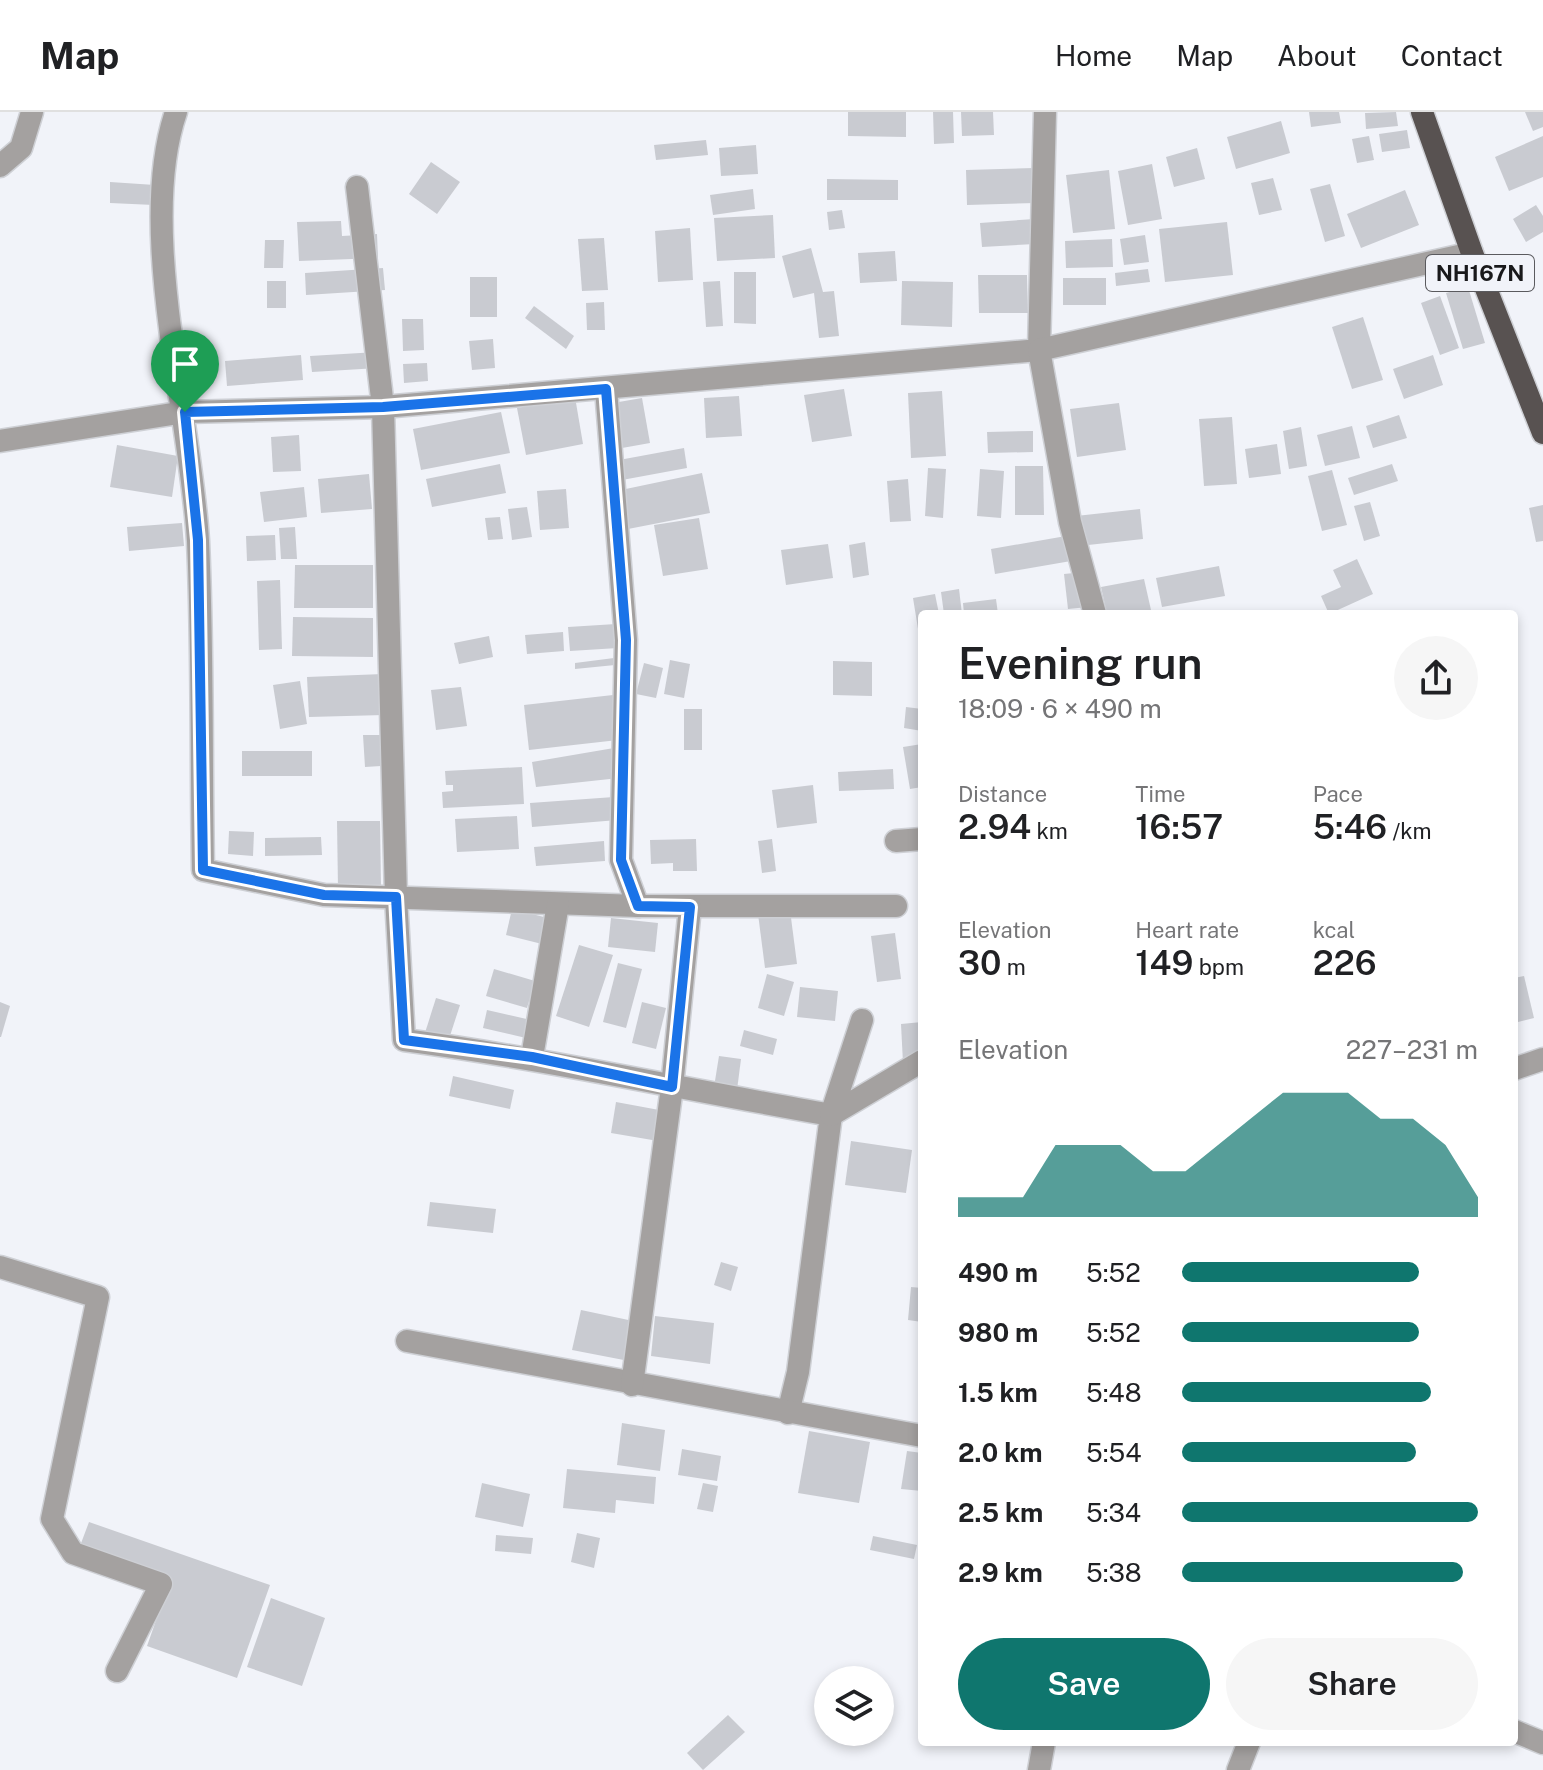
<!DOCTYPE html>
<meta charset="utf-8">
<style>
:root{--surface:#fff;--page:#f6f6f6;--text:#202124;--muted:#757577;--line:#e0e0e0;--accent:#0f766e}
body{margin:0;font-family:"Public Sans",sans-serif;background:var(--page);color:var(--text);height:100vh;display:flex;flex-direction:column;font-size:30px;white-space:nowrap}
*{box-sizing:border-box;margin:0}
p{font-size:26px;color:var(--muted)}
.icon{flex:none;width:44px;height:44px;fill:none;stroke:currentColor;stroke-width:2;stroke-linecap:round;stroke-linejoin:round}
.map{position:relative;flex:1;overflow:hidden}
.side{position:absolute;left:918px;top:498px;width:600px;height:1136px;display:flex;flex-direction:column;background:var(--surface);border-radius:8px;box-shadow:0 4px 12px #0003}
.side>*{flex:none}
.fabs{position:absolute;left:814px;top:1554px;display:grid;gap:16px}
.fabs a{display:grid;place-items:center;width:80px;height:80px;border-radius:50%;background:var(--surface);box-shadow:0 4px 12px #0003;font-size:40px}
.pin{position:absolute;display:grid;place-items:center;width:68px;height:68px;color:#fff;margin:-82px -34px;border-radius:50% 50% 50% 0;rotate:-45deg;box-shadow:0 0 8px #0007}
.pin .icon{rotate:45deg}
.round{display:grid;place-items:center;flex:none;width:84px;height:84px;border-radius:42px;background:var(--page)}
.summary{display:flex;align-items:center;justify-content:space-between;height:136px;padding:0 40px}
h1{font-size:44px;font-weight:600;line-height:60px}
.metrics{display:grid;grid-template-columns:repeat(3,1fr);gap:12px;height:136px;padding:8px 40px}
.metrics div{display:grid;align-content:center}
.metrics b{font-size:34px;font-weight:600}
.metrics small{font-size:22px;font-weight:400}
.metrics p{font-size:22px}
.chart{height:224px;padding:16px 40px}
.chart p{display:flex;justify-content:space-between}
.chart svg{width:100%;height:144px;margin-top:8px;fill:var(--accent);opacity:.7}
.button{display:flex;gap:16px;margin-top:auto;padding:16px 40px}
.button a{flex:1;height:92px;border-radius:48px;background:var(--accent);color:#fff;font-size:32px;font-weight:600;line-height:92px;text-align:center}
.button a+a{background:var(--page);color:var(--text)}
ul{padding:0 40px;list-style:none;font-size:26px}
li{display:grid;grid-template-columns:128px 96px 1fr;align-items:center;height:60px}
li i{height:20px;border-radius:10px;background:var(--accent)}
header{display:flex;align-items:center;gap:48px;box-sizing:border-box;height:112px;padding:0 40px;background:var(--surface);border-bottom:2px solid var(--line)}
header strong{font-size:38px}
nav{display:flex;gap:44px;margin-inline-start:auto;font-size:28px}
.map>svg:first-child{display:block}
.building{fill:#c9cbd1}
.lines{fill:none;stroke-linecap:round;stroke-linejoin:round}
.minor-casing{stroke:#ced0d5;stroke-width:25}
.trunk-casing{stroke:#ced0d5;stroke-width:25}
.minor{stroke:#a4a1a0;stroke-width:22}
.trunk{stroke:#585251;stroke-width:22}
.route-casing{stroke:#fff;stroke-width:16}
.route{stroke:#1a73e8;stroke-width:10}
.labels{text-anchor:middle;stroke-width:6;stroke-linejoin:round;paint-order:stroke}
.shield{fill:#f1f3f9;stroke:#5a5a5e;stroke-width:2}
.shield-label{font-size:22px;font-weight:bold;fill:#19191b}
</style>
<header>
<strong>Map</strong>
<nav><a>Home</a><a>Map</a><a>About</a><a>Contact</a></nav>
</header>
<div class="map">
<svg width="1543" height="1658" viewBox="0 0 1543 1658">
<rect width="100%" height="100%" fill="#f1f3f9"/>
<!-- building -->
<g class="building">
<polygon points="848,0 906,0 906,25 848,24"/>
<polygon points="933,0 953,0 954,31 934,32"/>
<polygon points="961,0 993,0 994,23 962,24"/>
<polygon points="1309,0 1339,0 1341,11 1311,15"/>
<polygon points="1396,0 1398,14 1366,17 1365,1"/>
<polygon points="1525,0 1543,0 1543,15 1533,19"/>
<polygon points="1281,9 1290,41 1236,57 1227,25"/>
<polygon points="1407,18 1410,36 1382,40 1379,22"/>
<polygon points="1369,24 1374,48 1357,51 1352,27"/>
<polygon points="1543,24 1543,65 1509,79 1495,45"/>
<polygon points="706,28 708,43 656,48 654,33"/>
<polygon points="756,33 758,62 721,64 719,36"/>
<polygon points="1197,36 1205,67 1174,75 1166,45"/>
<polygon points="431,50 460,70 437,102 409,82"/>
<polygon points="1152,52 1162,107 1128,113 1118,59"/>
<polygon points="1034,56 1035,91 967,93 966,58"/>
<polygon points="1109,58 1115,117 1073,121 1066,63"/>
<polygon points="1273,66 1282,98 1259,103 1251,71"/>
<polygon points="827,67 898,68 898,88 827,88"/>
<polygon points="110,70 155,73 154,93 110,91"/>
<polygon points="1330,72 1345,124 1325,130 1310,77"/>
<polygon points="753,77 755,97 713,103 710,83"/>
<polygon points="1405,78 1419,113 1361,136 1347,102"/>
<polygon points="1536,93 1543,104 1543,120 1526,130 1513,107"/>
<polygon points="842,98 845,116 829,118 827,100"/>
<polygon points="773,103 775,146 717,149 714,106"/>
<polygon points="1034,107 1035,132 982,135 980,111"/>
<polygon points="341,109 342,124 377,122 378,146 299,149 297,110"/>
<polygon points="1227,110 1233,163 1165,170 1159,117"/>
<polygon points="690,116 693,168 658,170 655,119"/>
<polygon points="1145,123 1149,150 1124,153 1120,127"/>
<polygon points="604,126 608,178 582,179 578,127"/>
<polygon points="1112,127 1113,155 1066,156 1065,129"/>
<polygon points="265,128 284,128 283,156 264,156"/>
<polygon points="811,136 823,180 834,179 839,224 819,226 814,181 793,186 782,144"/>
<polygon points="895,139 897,169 860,171 858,141"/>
<polygon points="383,156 385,178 306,183 305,161"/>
<polygon points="1148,157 1150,170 1116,174 1115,161"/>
<polygon points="734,160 756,160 756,212 734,211"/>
<polygon points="978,163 1027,163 1028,201 979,201"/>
<rect x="470" y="165" width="27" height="40"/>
<rect x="1063" y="166" width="43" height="27"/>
<rect x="267" y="169" width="19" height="27"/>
<polygon points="720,169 723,214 706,215 703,170"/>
<polygon points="902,169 953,170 952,215 901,213"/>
<polygon points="1468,175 1485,231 1463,237 1446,181"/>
<polygon points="1440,184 1459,236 1440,243 1421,191"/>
<polygon points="604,190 605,218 587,218 586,191"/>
<polygon points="534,194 574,224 566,237 525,206"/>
<polygon points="1363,205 1383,268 1352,277 1332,215"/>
<polygon points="402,207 423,207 424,238 403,239"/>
<polygon points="493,227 495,256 472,258 469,229"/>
<polygon points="377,240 378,256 312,260 310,244"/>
<polygon points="301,243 303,268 227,274 225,249"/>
<polygon points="1433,243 1443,273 1404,287 1393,257"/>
<polygon points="427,251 428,269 404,271 403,252"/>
<polygon points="844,277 852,324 812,330 804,283"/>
<polygon points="942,279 946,344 911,346 908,281"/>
<polygon points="739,284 742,324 706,326 704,286"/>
<polygon points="575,285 583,332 526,343 517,296"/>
<polygon points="642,286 650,331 622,336 613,291"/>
<polygon points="1119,291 1126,338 1077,345 1070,297"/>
<polygon points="501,300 510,341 421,358 413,317"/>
<polygon points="1399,303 1407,326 1373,336 1366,314"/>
<polygon points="1232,305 1237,372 1204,374 1199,307"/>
<polygon points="1352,314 1360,346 1325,354 1317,323"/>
<polygon points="1301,315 1307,354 1289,357 1283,319"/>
<polygon points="1033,319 1033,340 988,341 987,320"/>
<polygon points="299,323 301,359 273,360 271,325"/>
<polygon points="1277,332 1281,362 1249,366 1245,337"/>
<polygon points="117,333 178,344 172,385 110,375"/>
<polygon points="684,336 687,356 622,368 619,348"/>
<polygon points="500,352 506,381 432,395 426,367"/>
<polygon points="1392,352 1398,369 1354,383 1348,366"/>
<polygon points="1015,354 1043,354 1044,403 1015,403"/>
<polygon points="928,356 946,357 943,406 925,404"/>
<polygon points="980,357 1004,359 1001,406 977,404"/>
<polygon points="1332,358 1347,413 1322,419 1308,364"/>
<polygon points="702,361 710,401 628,417 621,378"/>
<polygon points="369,362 372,397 321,401 318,367"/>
<polygon points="908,367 911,409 890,410 887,369"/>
<polygon points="304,375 307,405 264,410 260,380"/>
<polygon points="566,377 569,416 540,418 537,379"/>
<polygon points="1370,390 1380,424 1364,429 1354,394"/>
<polygon points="1543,393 1543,429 1536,430 1529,396"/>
<polygon points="527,395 532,425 512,428 508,397"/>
<polygon points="1140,397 1143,427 1079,434 1076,404"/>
<polygon points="500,405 503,427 488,428 485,406"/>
<polygon points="699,406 708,457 663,464 654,413"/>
<polygon points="182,411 184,434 129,439 127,415"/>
<polygon points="295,415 297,447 281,447 279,416"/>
<polygon points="275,423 276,448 247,449 246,424"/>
<polygon points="1066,424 1071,449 995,462 991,437"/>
<polygon points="865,430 869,463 853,466 849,433"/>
<polygon points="828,432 833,466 786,473 781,438"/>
<polygon points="1357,447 1373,482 1329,502 1321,484 1341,475 1333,458"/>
<polygon points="295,453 373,453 373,496 294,496"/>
<polygon points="1219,454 1225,484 1162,495 1156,466"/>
<polygon points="1084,460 1088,495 1068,497 1064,462"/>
<polygon points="1144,467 1151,498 1107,502 1101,475"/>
<polygon points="280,468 282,537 259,538 257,469"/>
<polygon points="959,477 962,502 944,502 941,480"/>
<polygon points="935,482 939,502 922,502 919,523 913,486"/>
<polygon points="996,487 998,502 964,502 963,491"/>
<polygon points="293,505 373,506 373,545 292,544"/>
<polygon points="616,512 618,536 570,539 568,515"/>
<polygon points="563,520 564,539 527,542 525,523"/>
<polygon points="489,524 493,545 459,552 454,531"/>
<polygon points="614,546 615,553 575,557 575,551"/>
<polygon points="670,548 690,552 684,586 664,582"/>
<polygon points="833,549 872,550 872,584 833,583"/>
<polygon points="644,551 663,556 656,586 636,582"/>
<polygon points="383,562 384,603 309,605 307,565"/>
<polygon points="300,569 307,612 280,617 273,573"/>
<polygon points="461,575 467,614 436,618 431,578"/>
<polygon points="613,583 618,628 529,638 524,593"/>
<polygon points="906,595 922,597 922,619 904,616"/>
<rect x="684" y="597" width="18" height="41"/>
<polygon points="363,623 380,623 381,654 365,655"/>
<polygon points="922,632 922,675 910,677 903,635"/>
<polygon points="614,636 619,666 536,675 532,650"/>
<rect x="242" y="639" width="70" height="25"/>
<polygon points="522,655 524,692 443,696 442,680 453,679 453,673 446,673 445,659"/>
<polygon points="893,657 894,677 839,679 838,660"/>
<polygon points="813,673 817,711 777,716 772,678"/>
<polygon points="628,684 630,707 532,715 530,691"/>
<polygon points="517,704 519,737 457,740 455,707"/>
<polygon points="337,709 380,709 381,776 338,777"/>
<polygon points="229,719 254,720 253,744 228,742"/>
<polygon points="321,725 322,743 265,744 265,726"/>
<polygon points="696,727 697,759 673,759 673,751 651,752 650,728"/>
<polygon points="772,727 776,759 762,761 758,729"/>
<polygon points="604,729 605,749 536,754 534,735"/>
<polygon points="512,797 548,806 542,832 506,823"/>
<polygon points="790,798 797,852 765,856 758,802"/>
<polygon points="611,806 658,811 655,840 608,835"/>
<polygon points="895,821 901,867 877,870 871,824"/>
<polygon points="579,833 613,843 589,915 556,904"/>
<polygon points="618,851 642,857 626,916 603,910"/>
<polygon points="494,857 535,869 527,896 486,884"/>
<polygon points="767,862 794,870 784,904 758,896"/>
<polygon points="1524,864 1534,906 1514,911 1514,866"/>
<polygon points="800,875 838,879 835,909 797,905"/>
<polygon points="436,886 460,893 447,933 424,924"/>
<polygon points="0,890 10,894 1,925 0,925"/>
<polygon points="642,890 666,896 656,937 632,931"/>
<polygon points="487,898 531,908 526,926 483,916"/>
<polygon points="922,910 922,950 903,951 901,912"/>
<polygon points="744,918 777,927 773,943 740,934"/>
<polygon points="719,944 741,947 737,978 714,975"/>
<polygon points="453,964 514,978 510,997 449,984"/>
<polygon points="616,990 670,1000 664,1030 611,1021"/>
<polygon points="851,1029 912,1038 906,1081 845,1073"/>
<polygon points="430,1090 496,1097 493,1121 427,1114"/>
<polygon points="721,1150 738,1155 731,1179 714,1173"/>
<polygon points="911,1175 922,1176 922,1210 908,1208"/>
<polygon points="581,1198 638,1210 629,1249 572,1238"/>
<polygon points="655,1204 714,1211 710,1252 651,1244"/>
<polygon points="622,1311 665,1318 660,1359 617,1353"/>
<polygon points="809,1319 870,1330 859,1391 798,1381"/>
<polygon points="682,1337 721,1344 717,1369 678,1363"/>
<polygon points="907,1339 922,1341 922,1379 901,1377"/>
<polygon points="567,1357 656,1365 654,1392 616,1388 615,1401 563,1396"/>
<polygon points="482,1371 530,1382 523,1415 475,1405"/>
<polygon points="703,1371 718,1374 713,1400 697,1397"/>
<polygon points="89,1410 270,1473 237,1566 147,1534 171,1466 80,1434"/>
<polygon points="577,1421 600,1426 594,1456 571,1450"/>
<polygon points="496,1423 533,1426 531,1442 495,1439"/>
<polygon points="873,1424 917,1433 914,1447 870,1438"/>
<polygon points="271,1486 325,1506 302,1574 247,1555"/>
<polygon points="728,1603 745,1620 703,1658 687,1641"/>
</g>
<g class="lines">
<defs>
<g id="minor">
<path d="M176,0C136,117 191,303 198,429C203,538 201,648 203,758L324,783L638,794L621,748L626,528L606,277"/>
<polyline points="0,54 21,36 32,0"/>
<path d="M357,75L383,295L396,785L404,928C547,947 688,978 831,1003L798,1260L788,1301"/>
<polyline points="0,329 185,300 383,295 1039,238 1045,0"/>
<polyline points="1095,502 1070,410 1039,238 1472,141"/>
<polyline points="896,729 922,727"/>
<polyline points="638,794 896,794"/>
<polyline points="862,908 831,1003 922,949"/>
<polyline points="532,945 558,792"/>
<polyline points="1514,957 1543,947"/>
<polyline points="0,1155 98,1185 52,1407 73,1441 161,1472 117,1559"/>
<polyline points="407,1229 922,1324"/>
<polyline points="632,1273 672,975 690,795"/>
<polyline points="1514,1619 1543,1631"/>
<polyline points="1039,1658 1044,1630"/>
<polyline points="1238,1658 1249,1630"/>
</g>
<polyline id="trunk" points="1422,0 1472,141 1543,321"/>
</defs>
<!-- minor casing -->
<use href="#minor" class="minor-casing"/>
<!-- trunk casing -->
<use href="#trunk" class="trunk-casing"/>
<!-- minor -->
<use href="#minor" class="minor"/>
<!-- trunk -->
<use href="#trunk" class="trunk"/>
</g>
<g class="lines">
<defs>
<polygon id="route" points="606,277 626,528 621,748 638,794 690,795 672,975 532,945 404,928 396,785 324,783 203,758 198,428 185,300 383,295"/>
</defs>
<!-- route casing -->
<use href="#route" class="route-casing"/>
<!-- route -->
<use href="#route" class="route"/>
</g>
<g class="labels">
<!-- shield labels -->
<rect class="shield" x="1426" y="143" width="108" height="36" rx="6"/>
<g class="shield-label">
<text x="1480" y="169">NH167N</text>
</g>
</g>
</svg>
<div class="fabs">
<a><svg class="icon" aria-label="layers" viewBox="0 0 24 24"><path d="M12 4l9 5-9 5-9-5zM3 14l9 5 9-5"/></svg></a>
</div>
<div class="pin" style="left:185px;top:300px;background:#1e9e55"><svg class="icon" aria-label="arrive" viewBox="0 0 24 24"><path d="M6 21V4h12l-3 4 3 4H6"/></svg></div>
<section class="side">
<div class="summary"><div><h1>Evening run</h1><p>18:09 · 6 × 490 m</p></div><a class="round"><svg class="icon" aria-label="share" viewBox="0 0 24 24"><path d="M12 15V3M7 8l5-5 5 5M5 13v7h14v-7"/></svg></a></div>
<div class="metrics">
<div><p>Distance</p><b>2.94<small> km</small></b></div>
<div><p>Time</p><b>16:57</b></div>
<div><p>Pace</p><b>5:46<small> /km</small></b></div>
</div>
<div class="metrics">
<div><p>Elevation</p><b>30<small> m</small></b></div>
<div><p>Heart rate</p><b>149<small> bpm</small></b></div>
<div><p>kcal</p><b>226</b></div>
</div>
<div class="chart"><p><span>Elevation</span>227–231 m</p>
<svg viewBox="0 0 160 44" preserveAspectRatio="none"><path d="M0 44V38L10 38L20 38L30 22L40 22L50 22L60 30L70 30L80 22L90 14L100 6L110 6L120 6L130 14L140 14L150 22L160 38V44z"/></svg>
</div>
<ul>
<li><b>490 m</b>5:52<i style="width:80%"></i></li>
<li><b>980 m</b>5:52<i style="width:80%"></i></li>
<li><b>1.5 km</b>5:48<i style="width:84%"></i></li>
<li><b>2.0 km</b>5:54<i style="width:79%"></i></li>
<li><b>2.5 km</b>5:34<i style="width:100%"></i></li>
<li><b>2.9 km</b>5:38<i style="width:95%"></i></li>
</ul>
<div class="button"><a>Save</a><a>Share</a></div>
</section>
</div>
